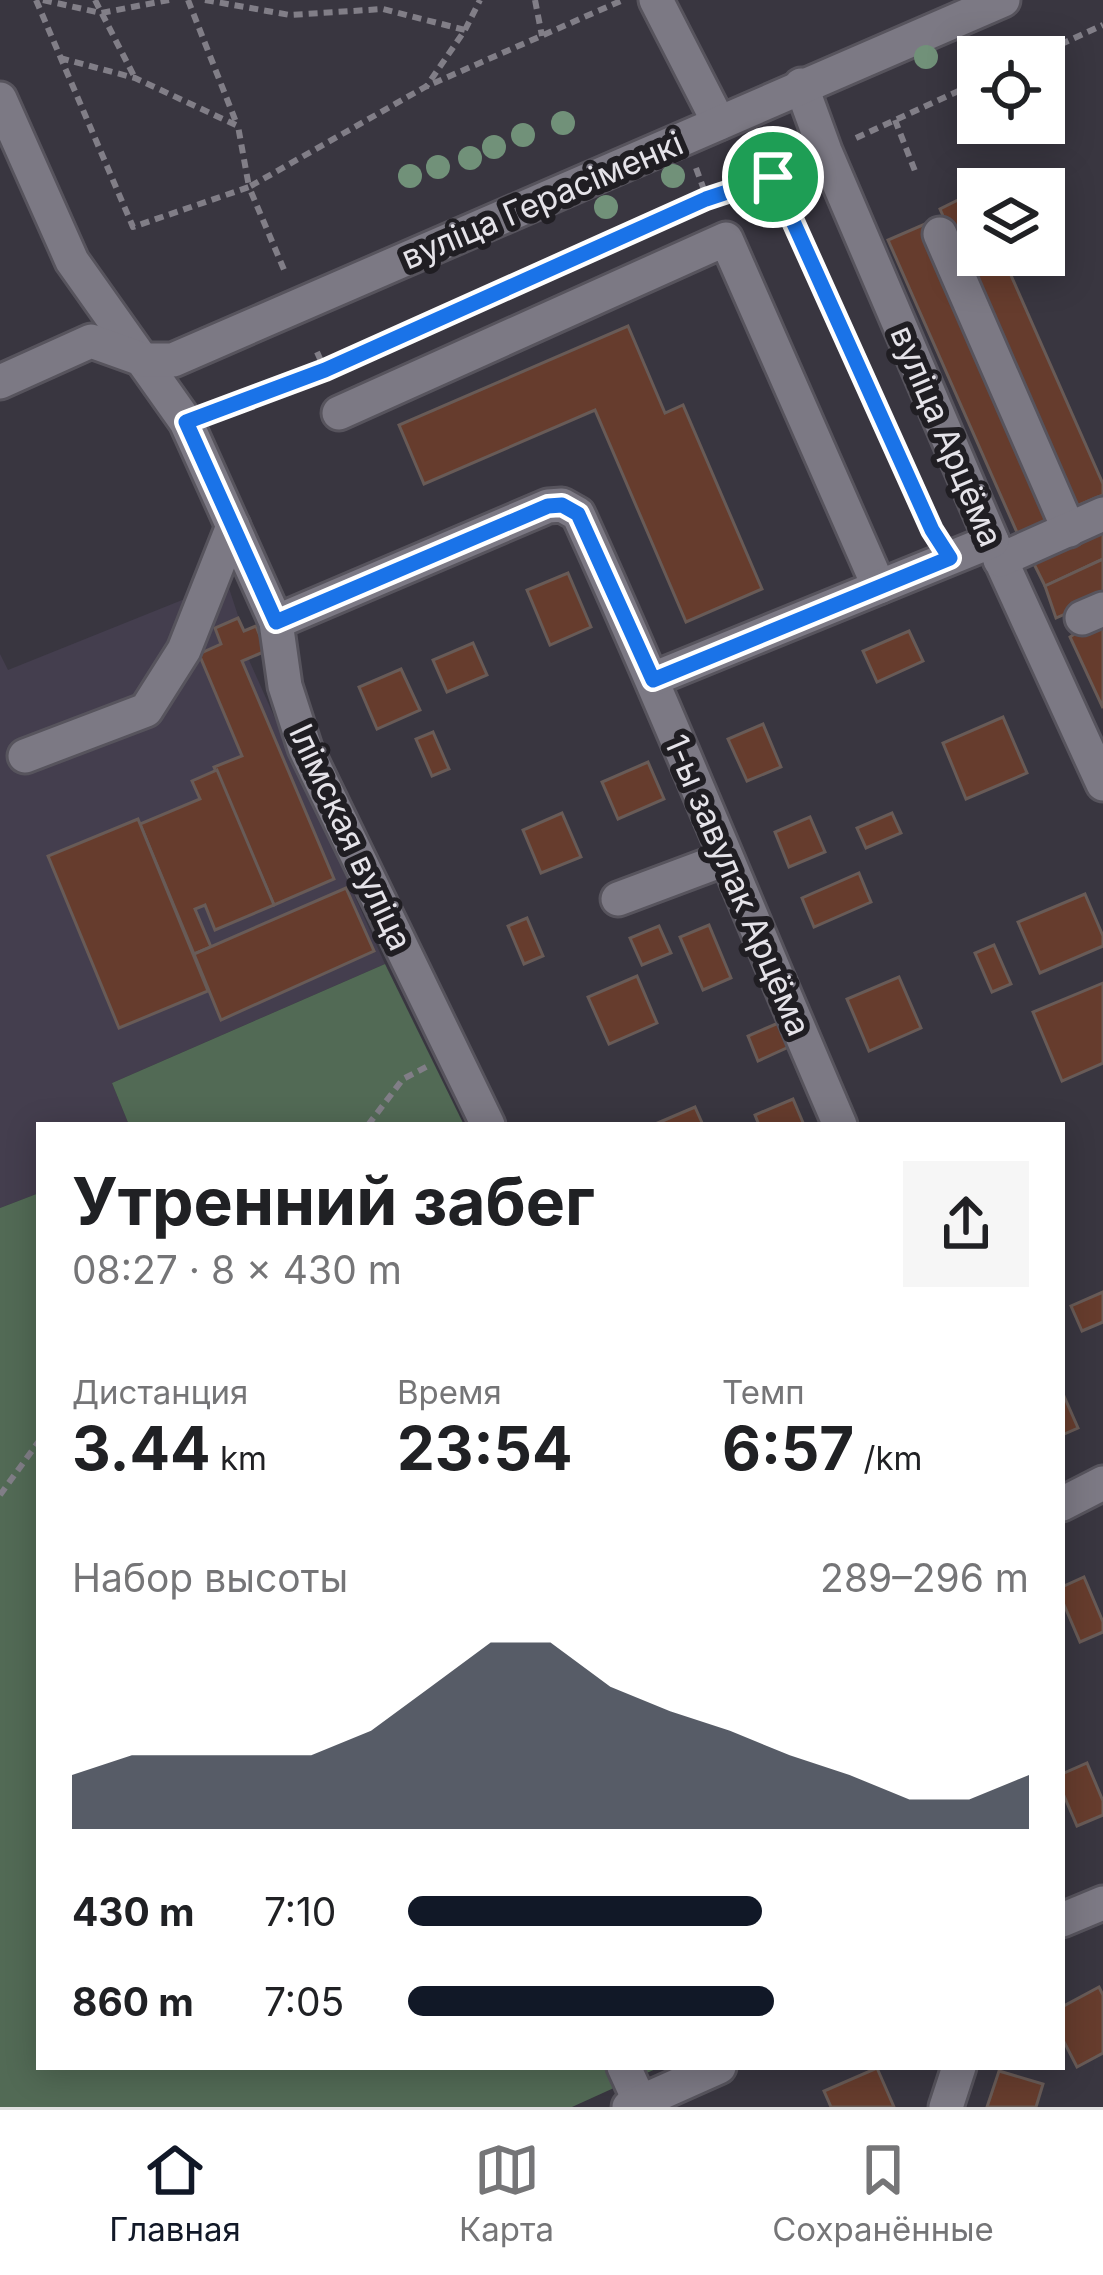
<!DOCTYPE html>
<html lang="ru">
<meta charset="utf-8">
<style>
:root{--surface:#fff;--page:#f6f6f6;--text:#202124;--muted:#757577;--line:#e0e0e0;--accent:#111827}
body{margin:0;font-family:Inter,sans-serif;background:var(--page);color:var(--text);height:100vh;display:flex;flex-direction:column;font-size:45px;white-space:nowrap}
*{box-sizing:border-box;margin:0}
p{font-size:39px;color:var(--muted)}
.icon{flex:none;width:66px;height:66px;fill:none;stroke:currentColor;stroke-width:2;stroke-linecap:round;stroke-linejoin:round}
.map{position:relative;flex:1;overflow:hidden}
.details{position:absolute;left:36px;top:1122px;width:1029px;height:948px;display:flex;flex-direction:column;background:var(--surface);border-radius:0px;box-shadow:0 6px 30px #0003}
.details>*{flex:none}
.fabs{position:absolute;left:957px;top:36px;display:grid;gap:24px}
.fabs a{display:grid;place-items:center;width:108px;height:108px;border-radius:0px;background:var(--surface);box-shadow:0 6px 30px #0003;font-size:60px}
.pin{position:absolute;display:grid;place-items:center;width:102px;height:102px;color:#fff;margin:-51px;border:6px solid #fff;border-radius:50%;box-shadow:0 3px 12px #0007}
.round{display:grid;place-items:center;flex:none;width:126px;height:126px;border-radius:0px;background:var(--page)}
.head{display:flex;align-items:center;justify-content:space-between;height:204px;padding:0 36px}
h1{font-size:66px;font-weight:700;line-height:90px}
.metrics{display:grid;grid-template-columns:repeat(3,1fr);gap:18px;height:204px;padding:12px 36px}
.metrics div{display:grid;align-content:center}
.metrics b{font-size:60px;font-weight:700}
.metrics small{font-size:33px;font-weight:400}
.metrics p{font-size:33px}
.chart{height:336px;padding:24px 36px}
.chart p{display:flex;justify-content:space-between}
.chart svg{width:100%;height:216px;margin-top:12px;fill:var(--accent);opacity:.7}
ul{padding:0 36px;list-style:none;font-size:39px}
li{display:grid;grid-template-columns:192px 144px 1fr;align-items:center;height:90px}
li i{height:30px;border-radius:15px;background:var(--accent)}
.tabs{display:flex;justify-content:space-around;align-items:center;height:168px;border-top:3px solid var(--line);background:var(--surface);font-size:33px;color:var(--muted)}
.tabs a{display:grid;justify-items:center;gap:6px}
.tabs .active{color:var(--accent)}
.map>svg:first-child{display:block}
.built{fill:#443e4e}
.green{fill:#526a55}
.building{fill:#663c2d;stroke:#685b57;stroke-width:3}
.lines{fill:none;stroke-linecap:round;stroke-linejoin:round}
.minor-casing{stroke:#57545d;stroke-width:39}
.path{stroke:#817e87;stroke-width:6;stroke-dasharray:9 6;stroke-linecap:butt}
.minor{stroke:#7c7984;stroke-width:33}
.tree{fill:#719179}
.route-casing{stroke:#fff;stroke-width:24}
.route{stroke:#1a73e8;stroke-width:15}
.labels{text-anchor:middle;stroke-width:12;stroke-linejoin:round;paint-order:stroke}
.street-label{font-size:33px;fill:#e5e3e9;stroke:#201e23}
</style>
<div class="map">
<svg width="1103" height="2107" viewBox="0 0 1103 2107">
<rect width="100%" height="100%" fill="#393640"/>
<!-- built -->
<polygon class="built" points="227,582 243,631 256,626 266,651 249,660 385,964 112,1083 129,1125 39,1125 39,1193 0,1208 0,654 8,670"/>
<!-- green -->
<g class="green">
<polygon points="385,964 464,1125 129,1125 112,1083"/>
<polygon points="39,1193 39,2067 660,2067 572,2107 0,2107 0,1208"/>
</g>
<!-- building -->
<g class="building">
<polygon points="974,192 978,202 978,255 1002,255 1103,484 1103,495 1072,508 940,209"/>
<polygon points="925,224 1055,521 1019,537 888,240"/>
<polygon points="628,326 665,413 683,405 762,589 686,622 595,410 424,484 399,425"/>
<polygon points="1103,525 1103,559 1045,586 1031,558"/>
<polygon points="1103,559 1103,597 1056,618 1045,586"/>
<polygon points="568,573 591,627 550,645 527,590"/>
<polygon points="1103,614 1103,708 1070,637"/>
<polygon points="238,618 244,631 256,626 266,651 242,661 334,879 274,905 214,767 242,756 199,654 221,644 215,628"/>
<polygon points="909,631 923,661 877,682 863,651"/>
<polygon points="473,643 487,675 447,692 433,660"/>
<polygon points="401,669 420,710 377,729 359,687"/>
<polygon points="1003,717 1027,773 966,799 943,743"/>
<polygon points="763,724 781,767 747,781 728,739"/>
<polygon points="433,732 449,769 432,776 416,739"/>
<polygon points="648,762 664,799 618,819 602,782"/>
<polygon points="217,770 274,905 215,930 205,905 195,909 211,947 194,954 140,824 200,799 192,781"/>
<polygon points="562,813 581,857 541,873 523,830"/>
<polygon points="892,813 901,833 866,848 857,828"/>
<polygon points="810,817 825,852 789,867 775,832"/>
<polygon points="138,819 208,991 119,1028 48,856"/>
<polygon points="859,873 871,902 814,927 802,898"/>
<polygon points="346,888 374,951 221,1020 194,954"/>
<polygon points="1085,894 1103,936 1103,946 1040,973 1018,922"/>
<polygon points="527,918 543,956 524,964 508,926"/>
<polygon points="709,925 731,978 703,990 680,937"/>
<polygon points="659,926 671,953 642,965 630,938"/>
<polygon points="994,945 1011,984 992,992 975,953"/>
<polygon points="637,976 657,1023 609,1044 588,997"/>
<polygon points="899,977 921,1028 869,1051 847,999"/>
<polygon points="1103,983 1103,1063 1062,1081 1033,1012"/>
<polygon points="783,1021 793,1045 758,1061 748,1036"/>
<polygon points="793,1099 804,1125 759,1125 755,1115"/>
<polygon points="695,1107 703,1125 653,1125"/>
<polygon points="1103,1292 1103,1322 1082,1331 1071,1306"/>
<polygon points="1064,1396 1078,1428 1062,1435 1062,1397"/>
<polygon points="1084,1577 1103,1622 1103,1632 1080,1642 1062,1600 1062,1587"/>
<polygon points="1087,1763 1103,1801 1103,1815 1077,1826 1062,1791 1062,1774"/>
<polygon points="1099,1987 1103,1995 1103,2053 1077,2067 1062,2038 1062,2007"/>
<polygon points="877,2068 894,2107 831,2107 824,2091"/>
<polygon points="999,2071 1043,2084 1036,2107 987,2107"/>
</g>
<g class="lines">
<defs>
<g id="minor">
<polyline points="656,0 719,123"/>
<polyline points="801,85 825,151 992,541 1103,784"/>
<polyline points="0,99 72,261 186,422 276,622 285,686 305,748 488,1125"/>
<polyline points="940,234 1069,530"/>
<polyline points="0,382 91,341 144,360 173,360 1003,0"/>
<polyline points="339,413 726,239 879,587"/>
<polyline points="1000,560 1103,514"/>
<polyline points="1082,618 1103,609"/>
<path d="M276,622L548,506L562,505L578,514C670,716 752,921 840,1125"/>
<polyline points="653,679 992,541"/>
<polyline points="25,756 146,710 184,650 233,526"/>
<polyline points="618,899 725,859"/>
<polyline points="1062,1504 1103,1483"/>
<polyline points="1062,1920 1103,1903"/>
<polyline points="624,2067 640,2102"/>
<polyline points="629,2107 719,2067"/>
<polyline points="946,2107 959,2067"/>
</g>
</defs>
<!-- minor casing -->
<use href="#minor" class="minor-casing"/>
<!-- path -->
<g class="path">
<polyline points="36,0 133,227 249,187 285,272"/>
<polyline points="43,0 101,13 169,0"/>
<polyline points="95,0 135,78"/>
<polyline points="188,0 236,122"/>
<polyline points="205,0 290,15 383,9 465,30 426,87"/>
<polyline points="535,0 542,36"/>
<polyline points="465,30 480,0"/>
<polyline points="1033,57 1103,25"/>
<polyline points="60,58 135,78 238,126 249,187 425,87 623,0"/>
<polyline points="895,120 915,171"/>
<polyline points="856,138 978,82"/>
<polyline points="696,168 707,198"/>
<polyline points="773,177 934,534"/>
<polyline points="317,352 325,370"/>
<polyline points="217,411 325,370 707,198 796,165"/>
<polyline points="368,1125 403,1079 428,1066"/>
<polyline points="0,1495 39,1441"/>
</g>
<!-- minor -->
<use href="#minor" class="minor"/>
</g>
<!-- trees -->
<g class="tree">
<circle cx="926" cy="57" r="12"/>
<circle cx="563" cy="123" r="12"/>
<circle cx="523" cy="135" r="12"/>
<circle cx="494" cy="147" r="12"/>
<circle cx="470" cy="158" r="12"/>
<circle cx="438" cy="167" r="12"/>
<circle cx="410" cy="176" r="12"/>
<circle cx="673" cy="176" r="12"/>
<circle cx="606" cy="207" r="12"/>
</g>
<g class="lines">
<defs>
<polygon id="route" points="773,177 932,530 950,558 653,680 578,514 562,505 548,506 276,622 186,422 325,370 706,199"/>
</defs>
<!-- route casing -->
<use href="#route" class="route-casing"/>
<!-- route -->
<use href="#route" class="route"/>
</g>
<g class="labels">
<!-- street labels -->
<g class="street-label">
<text transform="translate(542 200) rotate(-23)" y="12">вуліца Герасіменкі</text>
<text transform="translate(947 436) rotate(67)" y="12">вуліца Арцёма</text>
<text transform="translate(351 837) rotate(65)" y="12">Ілімская вуліца</text>
<text transform="translate(738 885) rotate(67)" y="12">1-ы завулак Арцёма</text>
</g>
</g>
</svg>
<div class="fabs">
<a><svg class="icon" aria-label="locate" viewBox="0 0 24 24"><circle cx="12" cy="12" r="6"/><path d="M12 2v4M12 18v4M2 12h4M18 12h4"/></svg></a>
<a><svg class="icon" aria-label="layers" viewBox="0 0 24 24"><path d="M12 4l9 5-9 5-9-5zM3 14l9 5 9-5"/></svg></a>
</div>
<div class="pin" style="left:773px;top:177px;background:#1e9e55"><svg class="icon" aria-label="arrive" viewBox="0 0 24 24"><path d="M6 21V4h12l-3 4 3 4H6"/></svg></div>
<section class="details">
<div class="head"><div><h1>Утренний забег</h1><p>08:27 · 8 × 430 m</p></div><a class="round"><svg class="icon" aria-label="share" viewBox="0 0 24 24"><path d="M12 15V3M7 8l5-5 5 5M5 13v7h14v-7"/></svg></a></div>
<div class="metrics">
<div><p>Дистанция</p><b>3.44<small> km</small></b></div>
<div><p>Время</p><b>23:54</b></div>
<div><p>Темп</p><b>6:57<small> /km</small></b></div>
</div>
<div class="chart"><p><span>Набор высоты</span>289–296 m</p>
<svg viewBox="0 0 160 44" preserveAspectRatio="none"><path d="M0 44V33L10 29L20 29L30 29L40 29L50 24L60 15L70 6L80 6L90 15L100 20L110 24L120 29L130 33L140 38L150 38L160 33V44z"/></svg>
</div>
<ul>
<li><b>430 m</b>7:10<i style="width:57%"></i></li>
<li><b>860 m</b>7:05<i style="width:59%"></i></li>
</ul>
</section>
</div>
<nav class="tabs">
<a class="active"><svg class="icon" aria-label="home" viewBox="0 0 24 24"><path d="M3 11l9-7 9 7M6 9v11h12V9"/></svg>Главная</a>
<a><svg class="icon" aria-label="map" viewBox="0 0 24 24"><path d="M3 6l6-2 6 2 6-2v14l-6 2-6-2-6 2zM9 4v14M15 6v14"/></svg>Карта</a>
<a><svg class="icon" aria-label="saved" viewBox="0 0 24 24"><path d="M7 4h10v16l-5-4-5 4z"/></svg>Сохранённые</a>
</nav>
